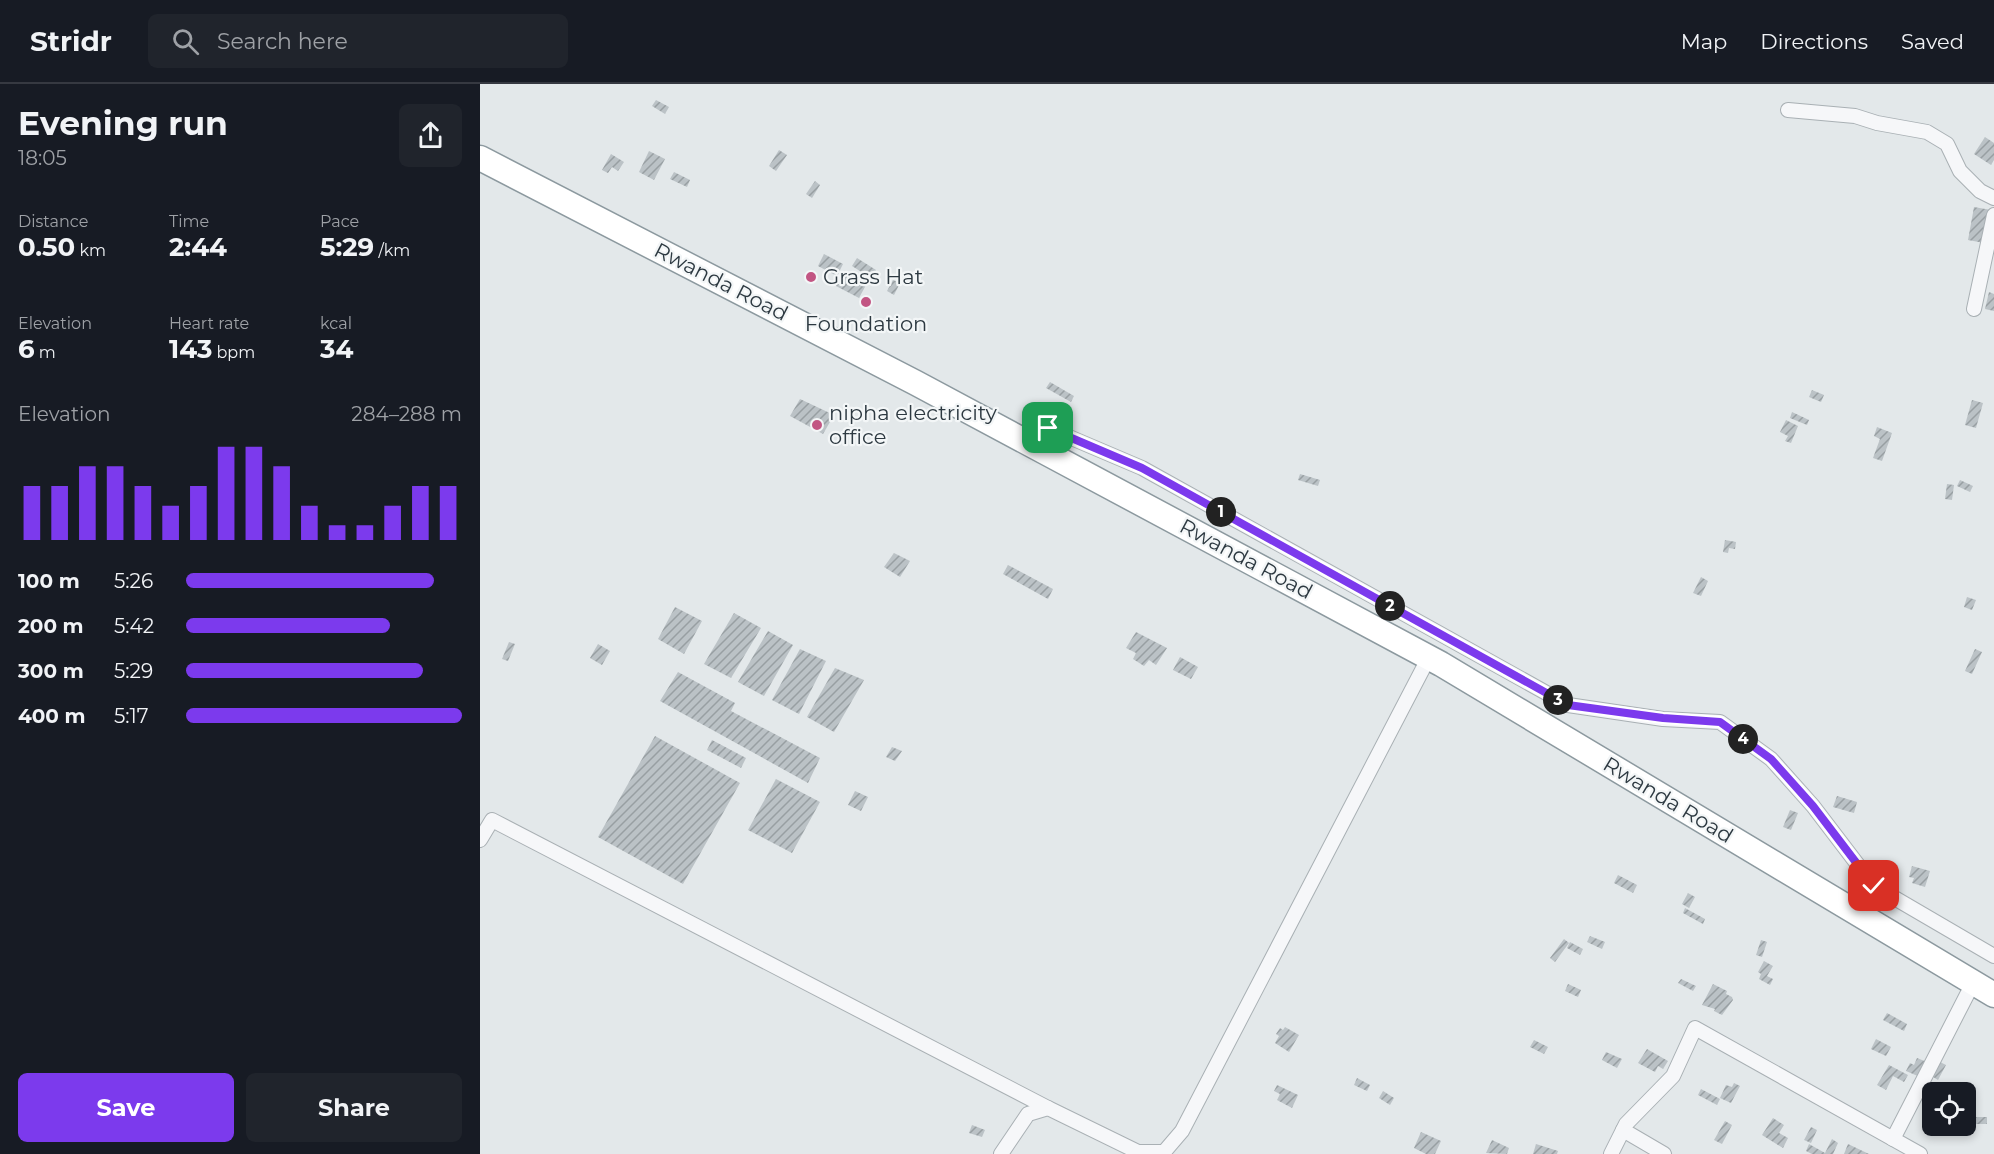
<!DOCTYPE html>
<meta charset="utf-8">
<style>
:root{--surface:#171b24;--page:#20242c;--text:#f1f3f6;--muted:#9ea1a6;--line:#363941;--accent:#7c3aed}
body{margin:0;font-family:Montserrat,sans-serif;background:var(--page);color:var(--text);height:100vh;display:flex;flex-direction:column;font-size:22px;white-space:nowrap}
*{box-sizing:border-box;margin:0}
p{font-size:20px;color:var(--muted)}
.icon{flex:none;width:33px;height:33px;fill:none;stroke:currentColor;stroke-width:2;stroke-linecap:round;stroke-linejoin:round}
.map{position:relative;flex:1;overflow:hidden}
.details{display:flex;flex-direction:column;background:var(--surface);width:480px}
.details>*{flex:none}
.fabs{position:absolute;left:1442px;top:998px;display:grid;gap:12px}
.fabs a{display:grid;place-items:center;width:54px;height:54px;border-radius:9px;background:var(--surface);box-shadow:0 3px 9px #0003;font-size:30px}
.pin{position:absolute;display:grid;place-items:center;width:51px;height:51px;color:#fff;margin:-26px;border-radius:12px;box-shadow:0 3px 9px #0006}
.km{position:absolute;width:30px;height:30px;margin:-15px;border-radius:50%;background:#222;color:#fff;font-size:16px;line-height:30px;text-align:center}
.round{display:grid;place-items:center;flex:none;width:63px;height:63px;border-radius:9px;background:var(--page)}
.head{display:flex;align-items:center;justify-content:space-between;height:102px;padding:0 18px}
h1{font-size:33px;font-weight:700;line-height:45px}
.stats{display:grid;grid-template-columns:repeat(3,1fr);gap:9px;height:102px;padding:6px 18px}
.stats div{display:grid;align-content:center}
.stats b{font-size:26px;font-weight:700}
.stats small{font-size:16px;font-weight:400}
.stats p{font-size:16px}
.chart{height:168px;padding:12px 18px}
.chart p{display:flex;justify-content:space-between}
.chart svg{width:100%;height:108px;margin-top:6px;stroke:var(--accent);stroke-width:6}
.cta{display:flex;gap:12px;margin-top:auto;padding:12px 18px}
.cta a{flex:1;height:69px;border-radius:9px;background:var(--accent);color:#fff;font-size:24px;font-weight:700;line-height:69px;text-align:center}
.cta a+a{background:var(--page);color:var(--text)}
ul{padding:0 18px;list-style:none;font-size:20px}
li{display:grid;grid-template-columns:96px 72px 1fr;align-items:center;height:45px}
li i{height:15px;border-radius:8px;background:var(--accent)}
header{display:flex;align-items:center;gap:36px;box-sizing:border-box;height:84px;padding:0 30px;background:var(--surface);border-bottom:2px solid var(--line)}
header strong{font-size:28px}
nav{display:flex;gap:33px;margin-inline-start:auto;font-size:21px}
.search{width:420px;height:54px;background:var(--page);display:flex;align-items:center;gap:15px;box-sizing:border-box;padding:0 21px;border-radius:9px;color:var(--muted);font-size:22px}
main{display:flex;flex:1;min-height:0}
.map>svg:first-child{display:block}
.building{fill:url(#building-hatch)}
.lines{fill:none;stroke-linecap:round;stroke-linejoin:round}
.street-casing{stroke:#a9b0b4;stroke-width:16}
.highway-casing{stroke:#8c999f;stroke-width:27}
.street{stroke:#f6f7f9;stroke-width:14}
.highway{stroke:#fff;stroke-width:24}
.route-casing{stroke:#fff;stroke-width:12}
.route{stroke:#7c3aed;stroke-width:8}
.poi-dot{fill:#c25583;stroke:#f3f6f7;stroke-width:2}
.labels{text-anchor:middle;stroke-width:4.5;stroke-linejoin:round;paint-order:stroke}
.poi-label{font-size:21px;fill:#2d3941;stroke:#f3f6f7;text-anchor:start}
.street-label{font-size:21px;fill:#2d3941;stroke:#f3f6f7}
</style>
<header>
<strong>Stridr</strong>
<div class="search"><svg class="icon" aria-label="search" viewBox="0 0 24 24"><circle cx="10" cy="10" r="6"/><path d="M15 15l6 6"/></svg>Search here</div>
<nav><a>Map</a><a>Directions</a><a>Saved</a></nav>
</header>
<main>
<section class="details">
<div class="head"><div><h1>Evening run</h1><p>18:05</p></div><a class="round"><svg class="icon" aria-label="share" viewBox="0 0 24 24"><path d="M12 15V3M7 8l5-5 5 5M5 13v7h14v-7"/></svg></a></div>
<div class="stats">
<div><p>Distance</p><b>0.50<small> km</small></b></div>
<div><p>Time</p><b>2:44</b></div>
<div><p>Pace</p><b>5:29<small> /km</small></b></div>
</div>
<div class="stats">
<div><p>Elevation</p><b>6<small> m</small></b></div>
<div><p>Heart rate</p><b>143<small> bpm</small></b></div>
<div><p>kcal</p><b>34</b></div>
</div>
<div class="chart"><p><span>Elevation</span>284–288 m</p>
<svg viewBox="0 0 160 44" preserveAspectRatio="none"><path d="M5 44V22M15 44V22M25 44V14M35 44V14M45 44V22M55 44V30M65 44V22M75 44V6M85 44V6M95 44V14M105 44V30M115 44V38M125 44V38M135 44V30M145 44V22M155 44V22"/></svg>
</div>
<ul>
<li><b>100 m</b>5:26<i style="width:90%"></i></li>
<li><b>200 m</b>5:42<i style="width:74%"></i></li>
<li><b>300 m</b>5:29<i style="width:86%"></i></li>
<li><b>400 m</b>5:17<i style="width:100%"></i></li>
</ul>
<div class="cta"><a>Save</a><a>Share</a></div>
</section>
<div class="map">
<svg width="1514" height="1070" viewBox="0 0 1514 1070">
<defs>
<pattern id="building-hatch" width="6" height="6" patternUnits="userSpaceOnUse" patternTransform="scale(1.5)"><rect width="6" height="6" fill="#bbc2c6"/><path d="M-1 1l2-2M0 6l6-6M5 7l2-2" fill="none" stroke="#989fa2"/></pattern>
</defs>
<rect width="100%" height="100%" fill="#e3e8ea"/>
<!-- building -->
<g class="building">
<polygon points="176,16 189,23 185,30 172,22"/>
<polygon points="1505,53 1514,59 1514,76 1511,81 1494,70"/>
<polygon points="299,66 307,71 296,87 289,82"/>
<polygon points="169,67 185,75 174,96 159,88"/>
<polygon points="131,70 144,78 138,87 132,83 128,89 122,86"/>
<polygon points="194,88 210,96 207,103 190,95"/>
<polygon points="335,97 340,101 332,114 326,110"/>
<polygon points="1494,123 1511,126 1504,159 1488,156"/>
<polygon points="344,170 363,180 357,192 338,182"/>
<polygon points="377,174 396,186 391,194 372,182"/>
<polygon points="363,189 386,201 379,214 356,202"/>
<polygon points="413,196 420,199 414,211 407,207"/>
<polygon points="1509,208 1514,210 1514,227 1505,225"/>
<polygon points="570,298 594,312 591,318 566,304"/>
<polygon points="1332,306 1344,311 1341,318 1329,313"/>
<polygon points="320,315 354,331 343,350 310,332"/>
<polygon points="1492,316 1503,319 1496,344 1485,341"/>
<polygon points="1312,328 1329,336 1327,341 1310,334"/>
<polygon points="1306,336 1318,342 1311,359 1305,357 1308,352 1300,348"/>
<polygon points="1397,343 1412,349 1402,377 1393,374 1400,355 1394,352"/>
<polygon points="820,390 840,396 838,402 818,396"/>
<polygon points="1480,396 1493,402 1490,408 1477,402"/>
<polygon points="1467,400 1474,401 1472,416 1465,415"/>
<polygon points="1245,456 1256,458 1255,465 1249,464 1248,469 1243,468"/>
<polygon points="414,469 430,477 420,493 404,483"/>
<polygon points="528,481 573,505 568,515 523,490"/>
<polygon points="1221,493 1228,497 1221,512 1213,509"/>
<polygon points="1487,513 1496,516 1492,526 1484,523"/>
<polygon points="195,523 222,537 204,570 178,555"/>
<polygon points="254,529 281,544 251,594 224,580"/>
<polygon points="288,547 313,561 284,612 258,598"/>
<polygon points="656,548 687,564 676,581 669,576 664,582 653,575 656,569 646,564"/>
<polygon points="29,558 35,560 28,577 22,575"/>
<polygon points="118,560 130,567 122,581 110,574"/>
<polygon points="320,565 346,577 319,630 292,616"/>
<polygon points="1495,565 1502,568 1492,590 1485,587"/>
<polygon points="700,573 718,583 711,595 693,586"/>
<polygon points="355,584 384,596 354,648 327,633"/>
<polygon points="198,588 255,619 251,627 340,674 328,699 180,617"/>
<polygon points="175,652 260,699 203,800 118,753"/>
<polygon points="232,656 266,674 261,684 227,666"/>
<polygon points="412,663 422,667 415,677 406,673"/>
<polygon points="296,695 340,718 312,769 268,746"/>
<polygon points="375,707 388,713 381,727 368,721"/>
<polygon points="1357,712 1377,718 1374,729 1353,723"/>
<polygon points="1310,726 1318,729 1311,746 1303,743"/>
<polygon points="1432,782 1450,787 1445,803 1432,799 1434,794 1429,793"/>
<polygon points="1138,791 1157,801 1153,809 1134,799"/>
<polygon points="1208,809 1215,813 1209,824 1202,820"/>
<polygon points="1205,824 1225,835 1223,840 1203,829"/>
<polygon points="1110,852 1125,858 1122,865 1107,858"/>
<polygon points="1084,855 1089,859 1075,878 1070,874"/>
<polygon points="1281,856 1287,858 1282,873 1276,871"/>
<polygon points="1090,858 1103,865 1100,871 1087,864"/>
<polygon points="1284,877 1293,882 1287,892 1293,895 1290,901 1279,895 1281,890 1278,888"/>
<polygon points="1201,895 1216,902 1213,907 1198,899"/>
<polygon points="1088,900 1101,906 1098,913 1085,907"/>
<polygon points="1233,900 1247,907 1246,910 1252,913 1253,916 1242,931 1234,927 1235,925 1222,921"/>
<polygon points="1407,929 1427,940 1424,947 1403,936"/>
<polygon points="805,943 819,951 809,968 795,959 799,952 796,950 800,944 803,946"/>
<polygon points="1396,955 1411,963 1406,972 1391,965"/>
<polygon points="1054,956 1068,963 1064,970 1050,963"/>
<polygon points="1167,965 1188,977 1183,985 1178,982 1175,988 1158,979"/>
<polygon points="1126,968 1142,975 1137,984 1122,976"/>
<polygon points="1437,974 1447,978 1440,993 1426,987 1430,979 1434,981"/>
<polygon points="1458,977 1466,981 1458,996 1450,991"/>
<polygon points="1409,981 1428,991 1424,998 1413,992 1406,1006 1397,1001"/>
<polygon points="877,994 890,1001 887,1007 874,1001"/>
<polygon points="1254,999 1260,1002 1251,1019 1240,1014 1246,1001 1252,1003"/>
<polygon points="797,1001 818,1011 812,1024 797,1016 800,1010 794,1007"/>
<polygon points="1221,1005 1240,1015 1237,1021 1218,1011"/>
<polygon points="903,1007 914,1014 910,1021 899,1014"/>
<rect x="1490" y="1033" width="17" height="7"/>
<polygon points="1293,1034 1304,1041 1299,1049 1308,1054 1303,1064 1282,1051"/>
<polygon points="1245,1037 1252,1041 1242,1060 1234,1056"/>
<polygon points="492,1041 505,1046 502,1053 489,1049"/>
<polygon points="1331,1043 1337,1046 1331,1059 1324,1056"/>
<polygon points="941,1048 961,1057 955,1070 946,1070 934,1064"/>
<polygon points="1352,1055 1358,1059 1353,1070 1332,1070 1326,1067 1329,1060 1345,1069"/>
<polygon points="1012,1056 1029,1064 1027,1070 1006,1069"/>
<polygon points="1056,1060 1078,1067 1077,1070 1053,1070"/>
<polygon points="1368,1060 1389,1070 1364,1070"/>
</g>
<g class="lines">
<defs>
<g id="street">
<polyline points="1308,26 1375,32 1397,39 1447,48 1467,60 1480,87 1500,107 1514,114"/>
<polyline points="1494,225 1514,131"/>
<polyline points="568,344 662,384 1088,621 1183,635 1240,638 1291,675 1333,722 1394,802 1514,872"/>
<polyline points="0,756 12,736 568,1024"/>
<polyline points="1143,1046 1184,1070"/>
<polyline points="1413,1055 1493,899"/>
<polyline points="521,1070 548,1030 568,1024 658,1068 684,1068 702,1047 949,573"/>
<polyline points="1131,1070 1146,1040 1193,992 1215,944 1440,1070"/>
</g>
<polyline id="highway" points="0,74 436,299 961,580 1514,911"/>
</defs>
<!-- street casing -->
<use href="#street" class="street-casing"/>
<!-- highway casing -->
<use href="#highway" class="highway-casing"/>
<!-- street -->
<use href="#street" class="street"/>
<!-- highway -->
<use href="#highway" class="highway"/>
</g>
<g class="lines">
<defs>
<polyline id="route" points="568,344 662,384 1088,621 1183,634 1240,638 1291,675 1333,722 1394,802"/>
</defs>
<!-- route casing -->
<use href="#route" class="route-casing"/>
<!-- route -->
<use href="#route" class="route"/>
</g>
<!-- markers -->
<g class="poi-dot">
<circle cx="331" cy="193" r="6"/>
<circle cx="386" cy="218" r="6"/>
<circle cx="337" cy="341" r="6"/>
</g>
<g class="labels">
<!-- poi labels -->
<g class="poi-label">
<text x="343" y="200">Grass Hat</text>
<text x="386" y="247" text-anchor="middle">Foundation</text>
<text x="349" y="336">nipha electricity<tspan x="349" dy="24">office</tspan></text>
</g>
<!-- street labels -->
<g class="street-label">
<text transform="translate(241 198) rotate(27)" y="7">Rwanda Road</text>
<text transform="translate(766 475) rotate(28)" y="7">Rwanda Road</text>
<text transform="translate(1188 716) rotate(31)" y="7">Rwanda Road</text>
</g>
</g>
</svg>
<div class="fabs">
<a><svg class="icon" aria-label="locate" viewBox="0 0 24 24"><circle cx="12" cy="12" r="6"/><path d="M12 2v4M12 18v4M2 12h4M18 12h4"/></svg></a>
</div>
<div class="pin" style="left:568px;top:344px;background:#1e9e55"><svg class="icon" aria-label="arrive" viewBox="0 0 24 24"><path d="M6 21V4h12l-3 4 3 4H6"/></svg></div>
<div class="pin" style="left:1394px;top:802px;background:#d93025"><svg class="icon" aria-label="check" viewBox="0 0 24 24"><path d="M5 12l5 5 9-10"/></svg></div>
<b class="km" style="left:741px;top:428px">1</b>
<b class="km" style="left:910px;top:522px">2</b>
<b class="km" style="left:1078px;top:616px">3</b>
<b class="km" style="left:1263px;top:655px">4</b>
</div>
</main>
